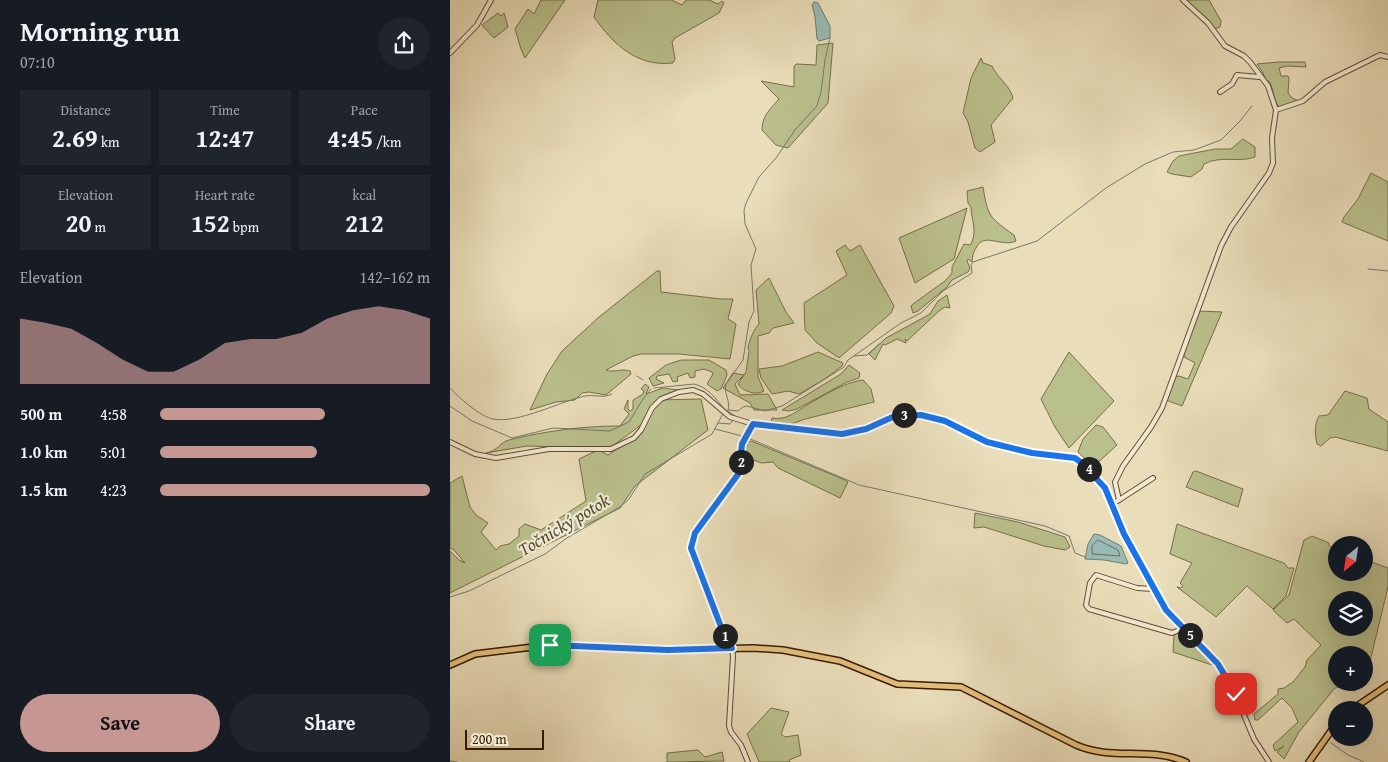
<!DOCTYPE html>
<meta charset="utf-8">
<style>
:root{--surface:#171b24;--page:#20242c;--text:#f1f3f6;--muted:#9ea1a6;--accent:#c59692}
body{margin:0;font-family:"Gentium Book Plus",serif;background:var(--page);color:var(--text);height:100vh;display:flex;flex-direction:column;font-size:19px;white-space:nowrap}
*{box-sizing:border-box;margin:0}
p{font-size:16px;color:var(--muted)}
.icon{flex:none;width:28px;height:28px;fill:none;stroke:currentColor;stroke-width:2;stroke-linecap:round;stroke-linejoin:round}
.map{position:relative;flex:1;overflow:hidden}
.sheet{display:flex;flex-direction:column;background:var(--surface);width:450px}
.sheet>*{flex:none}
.needle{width:32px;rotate:210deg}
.controls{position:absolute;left:878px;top:536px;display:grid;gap:10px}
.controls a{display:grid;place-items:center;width:45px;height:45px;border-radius:50%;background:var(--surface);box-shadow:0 5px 20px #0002;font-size:25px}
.scale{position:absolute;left:15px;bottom:12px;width:79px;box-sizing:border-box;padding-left:5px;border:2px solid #361c04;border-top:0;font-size:14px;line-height:18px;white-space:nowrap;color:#361c04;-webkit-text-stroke:4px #f1ead2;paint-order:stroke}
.pin{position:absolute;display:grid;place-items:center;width:42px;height:42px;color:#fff;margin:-21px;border-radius:10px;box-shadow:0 2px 8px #0006}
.km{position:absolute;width:25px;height:25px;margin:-12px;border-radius:50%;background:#222;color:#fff;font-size:14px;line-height:25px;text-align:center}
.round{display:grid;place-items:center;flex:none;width:52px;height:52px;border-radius:26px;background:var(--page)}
.summary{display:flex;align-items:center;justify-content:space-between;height:85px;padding:0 20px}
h1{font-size:28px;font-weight:600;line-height:38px}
.metrics{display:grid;grid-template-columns:repeat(3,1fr);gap:8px;height:85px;padding:5px 20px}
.metrics div{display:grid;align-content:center;border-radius:0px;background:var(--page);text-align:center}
.metrics b{font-size:25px;font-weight:600}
.metrics small{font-size:14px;font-weight:400}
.metrics p{font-size:14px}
.chart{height:140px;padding:10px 20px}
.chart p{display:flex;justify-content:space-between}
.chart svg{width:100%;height:90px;margin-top:5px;fill:var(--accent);opacity:.7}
.action{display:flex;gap:10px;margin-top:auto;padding:10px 20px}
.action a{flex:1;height:58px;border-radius:30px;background:var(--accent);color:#111;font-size:20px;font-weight:600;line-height:58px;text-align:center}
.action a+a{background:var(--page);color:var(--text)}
ul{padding:0 20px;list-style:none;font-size:16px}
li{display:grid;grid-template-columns:80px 60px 1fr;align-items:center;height:38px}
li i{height:12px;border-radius:6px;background:var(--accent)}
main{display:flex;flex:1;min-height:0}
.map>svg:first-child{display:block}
.green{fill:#bac08d;stroke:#786e48;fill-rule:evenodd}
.water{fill:#99bbb6;stroke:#717b6f}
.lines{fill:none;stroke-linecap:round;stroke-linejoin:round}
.shore{stroke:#686c5d;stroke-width:1}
.stream{stroke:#717b6f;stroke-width:1}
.minor-casing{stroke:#634c32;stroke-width:6}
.major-casing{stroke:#361c04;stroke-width:8}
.minor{stroke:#f1ead2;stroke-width:4}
.major{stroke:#e5bf7d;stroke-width:5}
.route-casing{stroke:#fff;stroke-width:10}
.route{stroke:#1a73e8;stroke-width:6}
.labels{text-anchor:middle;stroke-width:4.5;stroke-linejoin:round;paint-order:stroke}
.water-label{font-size:18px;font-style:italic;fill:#544c39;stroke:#f1ead2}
</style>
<main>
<section class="sheet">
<div class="summary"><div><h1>Morning run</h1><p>07:10</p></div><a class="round"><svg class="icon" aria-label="share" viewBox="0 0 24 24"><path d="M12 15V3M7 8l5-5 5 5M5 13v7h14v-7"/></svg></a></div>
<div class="metrics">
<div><p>Distance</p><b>2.69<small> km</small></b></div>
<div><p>Time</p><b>12:47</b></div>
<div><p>Pace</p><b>4:45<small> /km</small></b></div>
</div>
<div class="metrics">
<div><p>Elevation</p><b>20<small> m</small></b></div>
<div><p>Heart rate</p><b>152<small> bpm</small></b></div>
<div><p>kcal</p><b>212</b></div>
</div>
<div class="chart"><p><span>Elevation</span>142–162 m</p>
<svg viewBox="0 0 160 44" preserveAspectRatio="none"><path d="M0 44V12L10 14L20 17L30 24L40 32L50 38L60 38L70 32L80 24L90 22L100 22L110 19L120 12L130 8L140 6L150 8L160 12V44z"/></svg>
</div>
<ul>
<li><b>500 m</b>4:58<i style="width:61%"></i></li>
<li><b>1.0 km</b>5:01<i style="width:58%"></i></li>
<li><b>1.5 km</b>4:23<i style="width:100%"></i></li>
</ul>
<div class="action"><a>Save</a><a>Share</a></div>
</section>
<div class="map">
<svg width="938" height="762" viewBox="0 0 938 762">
<rect width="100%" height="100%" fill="#eadeba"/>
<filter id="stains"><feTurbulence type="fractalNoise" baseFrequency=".004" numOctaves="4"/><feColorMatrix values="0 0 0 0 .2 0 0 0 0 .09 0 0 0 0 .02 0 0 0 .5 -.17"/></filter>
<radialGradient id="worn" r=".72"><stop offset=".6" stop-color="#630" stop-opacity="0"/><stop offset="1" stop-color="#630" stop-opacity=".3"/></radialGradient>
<!-- green -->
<g class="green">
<polygon points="91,0 115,0 75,58 71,49 65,29 78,9 84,14"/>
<path d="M148,0H222L232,5L236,0H259L268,4L272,1L274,3L269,13L225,38L222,42L225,59L223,63C187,67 164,45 144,17Z"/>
<polygon points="736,0 759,0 771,21 770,27 765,29"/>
<polygon points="48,13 51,16 54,13 58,27 44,38 32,25"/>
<path d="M383,43L378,103L338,148L326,145L312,130C312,116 321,108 329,99L311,81L344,87V66L346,64L366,65L367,45Z"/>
<path d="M531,58L533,63L542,66C547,78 560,85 563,98L541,125L545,142L530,152L525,148L518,122L513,113L521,78Z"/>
<path d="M829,62H855L856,67L837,66L829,68L831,76H838L839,78L838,93L842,98L849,101L829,107C823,100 824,89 819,81L816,80L812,71L807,64Z"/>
<path d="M793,139L805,147V157C789,163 771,155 754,164L752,169L741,177L722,174L717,172L723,161L729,156L765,149H781Z"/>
<polygon points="921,173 938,182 938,241 892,222 894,217 908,199"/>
<path d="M533,187C538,217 539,217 564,235L566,241C551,248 534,231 526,248C523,253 522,257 522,262L518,259L517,261L520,268L518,272L502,280L497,287L468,311L463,313L461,306L463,304L495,281L502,273V267L514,244L520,245L522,242C527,230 521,217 521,207L518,203L517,191Z"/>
<polygon points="517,208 504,259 465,283 449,238"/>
<polygon points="395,245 400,251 410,245 444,306 441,313 389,358 367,343 355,330 354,303 397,275 386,251"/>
<path d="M207,271H210L211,292L271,299H283L278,319L286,324L280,359L229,354H191L183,356L156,370C163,373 172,368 180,371L181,374L156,395L139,392L132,393L125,400L106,402L80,410L97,374L112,351L149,317Z"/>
<path d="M319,278L336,312L344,323L323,328L319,333L308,336V377L314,391C306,396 292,391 288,384L296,372L299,351L298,347C300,339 304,329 309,324L306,290Z"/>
<polygon points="497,295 500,308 495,307 489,311 457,341 455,339 456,343 447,339 435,345 433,344 425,360 419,354 436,338 480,314 488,301"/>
<polygon points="748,311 772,312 732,406 716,400 725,377 729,376 738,379 745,363 734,357 734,354"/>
<polygon points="368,352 393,363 392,366 375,379 349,394 338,391 322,394 311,378 309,369 332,366"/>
<polygon points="619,352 664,401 619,448 605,427 591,399"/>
<polygon points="231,360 259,360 276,370 277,375 271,389 267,391 257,384 263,374 262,372 254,369 245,371 245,377 240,378 238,373 227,377 228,381 223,382 219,374 207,376 206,379 214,383 203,386 199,378 216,365"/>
<polygon points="399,365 410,373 409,378 397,382 347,409 339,411 332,410 391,374"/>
<polygon points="283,373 294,375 285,384 290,395 318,394 327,410 304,410 300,403 273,388"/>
<path d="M413,380L421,389L424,402L355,419L336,426L321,423L322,418C338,421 349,409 362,402C378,393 396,382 413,380Z"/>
<path d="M195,384L199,387L196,394L213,388L228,390L207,400L251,399L258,430L185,486L170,508L0,593V551L9,560L15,563L4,550L0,548V483L12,476L20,507L26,515L38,523L31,532L46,550L50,546L59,544L69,536V529L75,524L91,530L136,501L129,459L148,450L158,455L182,439L191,425L160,448L77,446L36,453C48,451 50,442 59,440C95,431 133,426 170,426L179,414L174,409L178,400V409L180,411L183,409V400L193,394L194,391L191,389Z"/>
<path d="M895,391L917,398L919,409L938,422V451L885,437L880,438L871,446L867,444C865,435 864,425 869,416L878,415Z"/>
<polygon points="646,425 653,427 667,445 643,467 628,452 633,439"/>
<polygon points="301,441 395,480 398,482 390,498 328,468 323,462 312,463 299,459 296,449 298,442"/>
<polygon points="746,471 793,489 788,507 736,487 743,472"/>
<polygon points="525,513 568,522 615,537 620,547 615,550 594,546 534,527 524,528"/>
<polygon points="727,524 834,563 838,568 844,568 836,596 823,609 797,586 766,617 727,587 731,588 733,586 730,583 742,563 720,554"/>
<path d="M862,536L879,543V546L884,549L886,548V572H914V559L938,568V587L915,682L905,691L887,687L884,689L849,732L834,759L827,752L834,746L825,751L823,745L848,722L842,708L832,698L808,720H805L804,714L828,694V689L834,688L843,682L855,667L857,660L871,645L844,619L837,623L823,610L839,595L854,540ZM886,600H914V628H886ZM886,655H914V682H886Z"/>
<polygon points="729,632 735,632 765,664 762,665 723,652 724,635"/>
<polygon points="321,708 339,712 331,734 335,737 348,735 351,755 339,760 340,762 309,762 297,734"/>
<polygon points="248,750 255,757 272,752 274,761 217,762 217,753"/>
</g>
<!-- water -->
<g class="water">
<polygon points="364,2 368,3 380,26 380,38 369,41 367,39 365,16 362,5"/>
<polygon points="644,534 650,535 671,546 678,563 676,564 654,560 635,559 638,544"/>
</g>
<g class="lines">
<!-- shore -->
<polygon class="shore" points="648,540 668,550 670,556 642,554 642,546"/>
<!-- stream -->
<g class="stream">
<polyline points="918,269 938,271"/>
<polyline points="404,356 417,355 429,344"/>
<polyline points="187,376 193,380"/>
<path d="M0,388C8,397 31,417 43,419C68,424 111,401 135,396C144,394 153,399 162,394"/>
<polyline points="0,406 22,421 62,438 103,428 160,431 179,422 193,399 201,389"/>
<polyline points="276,410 285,416"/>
<polyline points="279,410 288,411 293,407 297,406 315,411 332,406 394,367 398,360 451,323 471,313 493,291 522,273 521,265 523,262 587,241 656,188 695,164 723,152 744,150 771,140 790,121 802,106"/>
<path d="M278,411C281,400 273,393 276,384L293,360L299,322L304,311L301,265L306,249L295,224L294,210L296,203L309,177L326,158L345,130L367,106L371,92L375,60L380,38"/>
<polyline points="268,423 280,424 283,420"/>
<polyline points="265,429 292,436"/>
<polyline points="298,438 409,485 595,526 619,536 625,553 635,557"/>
<path d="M0,597L19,591L95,554L117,538L170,507L179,499L195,474L262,434L275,410C266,399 258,387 244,384L204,388"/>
<polyline points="881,743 898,755 914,762"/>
<polyline points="0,761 7,762"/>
</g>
<defs>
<g id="minor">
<polyline points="733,0 758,23 775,46 794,56 800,62 818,86 826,110"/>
<polyline points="0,53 27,25 41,0"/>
<polyline points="770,92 782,84 787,75 809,77"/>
<polyline points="0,442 25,454 46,458 99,449 161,449 184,438 191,430 202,408 211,399 229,392 243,390 253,394 280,417 303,424 392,434 416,429 445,416 471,415 495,421 537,442 582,453 625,458 633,464 655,488 673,534 716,610 763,659 778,677 804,739 819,762"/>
<polyline points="669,500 703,478"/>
<polyline points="662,504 669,500 665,482 673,466 701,427 712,408 771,246 781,227 819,173 823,163 822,138 826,110 853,101 875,82 930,55 938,57"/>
<polyline points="704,589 687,588 646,575 640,583 636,605 639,609 722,633 734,628"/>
<polyline points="298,762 291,745 281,732 279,726 283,656 282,649 276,640 241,548 245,533 289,473 292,444 303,424"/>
</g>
<g id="major">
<path d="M0,665L25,654L100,645L218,650L303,648L333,650L390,661L447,684L511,687L626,745C663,761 697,746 736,762"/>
<polyline points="901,710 938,685"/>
<polyline points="859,762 886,724"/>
</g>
</defs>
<!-- minor casing -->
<use href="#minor" class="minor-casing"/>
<!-- major casing -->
<use href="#major" class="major-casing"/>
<!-- minor -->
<use href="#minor" class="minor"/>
<!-- major -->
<use href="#major" class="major"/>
</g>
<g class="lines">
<defs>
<polyline id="route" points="100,645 218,650 282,648 276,640 241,548 245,533 289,473 292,444 303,424 392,434 416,429 445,416 471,415 495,421 537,442 582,453 625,458 633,464 655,488 674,534 716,610 768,664 786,694"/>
</defs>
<!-- route casing -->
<use href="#route" class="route-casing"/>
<!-- route -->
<use href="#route" class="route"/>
</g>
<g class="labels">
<!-- water labels -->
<g class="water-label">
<text transform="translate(114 525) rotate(-31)" y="6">Točnický potok</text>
</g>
</g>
<rect width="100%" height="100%" filter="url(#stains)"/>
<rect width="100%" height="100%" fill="url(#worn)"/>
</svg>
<div class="controls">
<a><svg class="needle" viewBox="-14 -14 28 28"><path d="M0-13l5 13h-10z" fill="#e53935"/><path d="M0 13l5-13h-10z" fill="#9ea1a6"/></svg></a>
<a><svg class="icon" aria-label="layers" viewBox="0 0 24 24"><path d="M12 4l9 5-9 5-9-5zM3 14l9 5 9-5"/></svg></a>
<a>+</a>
<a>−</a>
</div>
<div class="scale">200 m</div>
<div class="pin" style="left:100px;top:645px;background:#1e9e55"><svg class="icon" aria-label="arrive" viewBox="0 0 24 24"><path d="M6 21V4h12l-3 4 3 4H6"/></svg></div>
<div class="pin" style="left:786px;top:694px;background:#d93025"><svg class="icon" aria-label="check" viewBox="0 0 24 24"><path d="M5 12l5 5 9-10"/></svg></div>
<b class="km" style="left:275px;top:636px">1</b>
<b class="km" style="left:291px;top:462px">2</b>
<b class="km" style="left:454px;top:415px">3</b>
<b class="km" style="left:639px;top:469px">4</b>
<b class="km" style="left:740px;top:635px">5</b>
</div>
</main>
